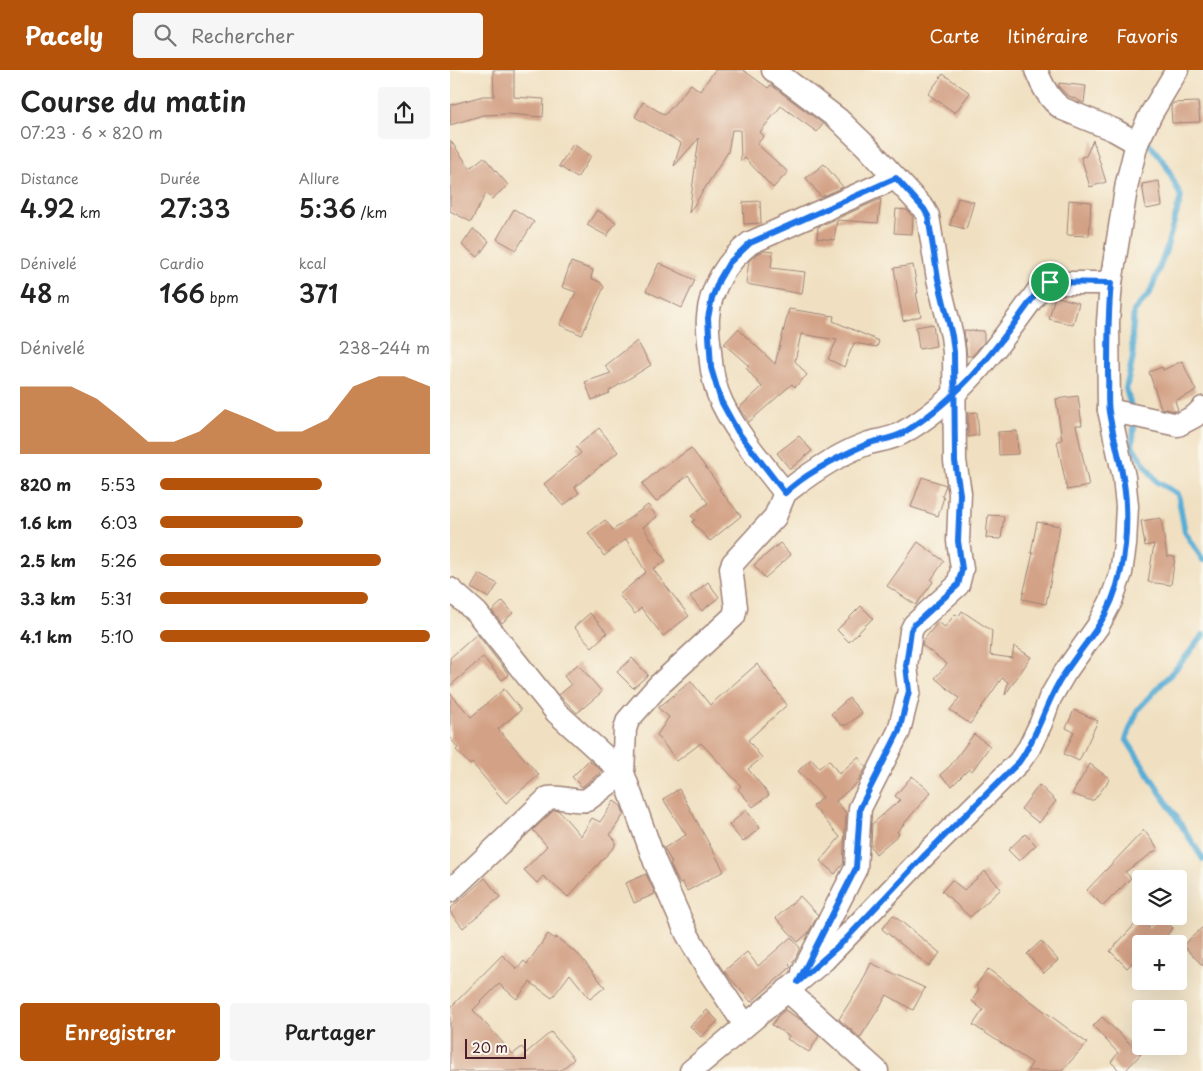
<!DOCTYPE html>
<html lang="fr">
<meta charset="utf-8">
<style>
:root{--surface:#fff;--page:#f6f6f6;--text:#222;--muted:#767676;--accent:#b45309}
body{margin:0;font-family:"Playpen Sans",sans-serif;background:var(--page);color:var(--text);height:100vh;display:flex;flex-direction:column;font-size:19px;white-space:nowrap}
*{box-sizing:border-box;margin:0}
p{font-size:16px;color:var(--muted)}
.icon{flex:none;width:28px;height:28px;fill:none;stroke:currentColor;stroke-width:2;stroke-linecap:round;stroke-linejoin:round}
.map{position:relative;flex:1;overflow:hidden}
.side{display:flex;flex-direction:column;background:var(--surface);width:450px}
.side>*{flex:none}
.buttons{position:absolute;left:682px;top:800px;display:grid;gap:10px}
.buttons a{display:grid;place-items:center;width:55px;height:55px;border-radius:5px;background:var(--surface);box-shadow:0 5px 20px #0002;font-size:25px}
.scale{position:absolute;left:15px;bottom:12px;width:61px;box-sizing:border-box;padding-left:5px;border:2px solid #4a1f2b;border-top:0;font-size:14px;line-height:18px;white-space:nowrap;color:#4a1f2b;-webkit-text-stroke:4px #fbf7ec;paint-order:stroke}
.pin{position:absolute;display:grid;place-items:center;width:42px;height:42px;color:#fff;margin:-21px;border:2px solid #fff;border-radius:50%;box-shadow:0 1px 5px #0007}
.round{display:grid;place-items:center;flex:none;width:52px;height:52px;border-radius:5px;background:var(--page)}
.head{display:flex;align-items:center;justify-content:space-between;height:85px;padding:0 20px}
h1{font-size:28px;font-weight:600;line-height:38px}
.figures{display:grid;grid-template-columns:repeat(3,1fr);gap:8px;height:85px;padding:5px 20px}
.figures div{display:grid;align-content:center}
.figures b{font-size:25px;font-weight:600}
.figures small{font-size:14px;font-weight:400}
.figures p{font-size:14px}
.chart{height:140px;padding:10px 20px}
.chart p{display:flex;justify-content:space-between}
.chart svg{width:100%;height:90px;margin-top:5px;fill:var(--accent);opacity:.7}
.button{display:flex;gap:10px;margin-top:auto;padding:10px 20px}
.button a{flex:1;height:58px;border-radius:5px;background:var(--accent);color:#fff;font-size:20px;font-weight:600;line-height:58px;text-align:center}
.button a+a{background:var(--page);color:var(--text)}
ul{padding:0 20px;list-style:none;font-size:16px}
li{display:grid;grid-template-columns:80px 60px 1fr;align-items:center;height:38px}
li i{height:12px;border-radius:6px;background:var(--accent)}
header{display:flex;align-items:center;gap:30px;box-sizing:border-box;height:70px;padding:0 25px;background:var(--accent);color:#fff}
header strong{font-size:24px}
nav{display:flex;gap:28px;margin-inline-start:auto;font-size:18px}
.search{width:350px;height:45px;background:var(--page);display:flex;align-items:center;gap:12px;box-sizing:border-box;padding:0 18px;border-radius:5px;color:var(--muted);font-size:19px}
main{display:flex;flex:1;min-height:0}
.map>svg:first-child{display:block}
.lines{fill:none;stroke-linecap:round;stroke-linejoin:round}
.stream{stroke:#59add5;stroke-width:6}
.building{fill:#d3a286}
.street-casing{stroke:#9d8076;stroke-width:25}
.street{stroke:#fff;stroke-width:22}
.route-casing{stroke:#fff;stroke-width:10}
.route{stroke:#1a73e8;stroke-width:6}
</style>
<header>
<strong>Pacely</strong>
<div class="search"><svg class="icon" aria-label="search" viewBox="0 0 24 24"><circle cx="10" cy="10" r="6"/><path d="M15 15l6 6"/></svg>Rechercher</div>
<nav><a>Carte</a><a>Itinéraire</a><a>Favoris</a></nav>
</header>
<main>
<section class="side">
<div class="head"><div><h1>Course du matin</h1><p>07:23 · 6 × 820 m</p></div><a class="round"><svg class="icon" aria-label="share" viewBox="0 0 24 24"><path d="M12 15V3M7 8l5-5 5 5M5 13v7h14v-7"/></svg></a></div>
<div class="figures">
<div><p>Distance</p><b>4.92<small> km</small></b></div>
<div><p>Durée</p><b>27:33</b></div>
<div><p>Allure</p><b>5:36<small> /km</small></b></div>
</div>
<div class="figures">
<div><p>Dénivelé</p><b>48<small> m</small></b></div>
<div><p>Cardio</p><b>166<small> bpm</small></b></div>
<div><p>kcal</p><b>371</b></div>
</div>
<div class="chart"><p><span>Dénivelé</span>238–244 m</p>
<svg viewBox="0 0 160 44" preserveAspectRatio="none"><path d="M0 44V11L10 11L20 11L30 17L40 27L50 38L60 38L70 33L80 22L90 27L100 33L110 33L120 27L130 11L140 6L150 6L160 11V44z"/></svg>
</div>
<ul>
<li><b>820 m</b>5:53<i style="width:60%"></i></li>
<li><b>1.6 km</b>6:03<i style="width:53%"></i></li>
<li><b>2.5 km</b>5:26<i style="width:82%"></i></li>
<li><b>3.3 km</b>5:31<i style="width:77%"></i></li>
<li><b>4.1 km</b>5:10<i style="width:100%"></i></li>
</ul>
<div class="button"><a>Enregistrer</a><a>Partager</a></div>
</section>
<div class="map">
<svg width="753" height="1001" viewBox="0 0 753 1001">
<rect width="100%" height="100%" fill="#fbf7ec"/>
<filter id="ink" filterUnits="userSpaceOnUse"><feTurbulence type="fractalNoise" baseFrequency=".02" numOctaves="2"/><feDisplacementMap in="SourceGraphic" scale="10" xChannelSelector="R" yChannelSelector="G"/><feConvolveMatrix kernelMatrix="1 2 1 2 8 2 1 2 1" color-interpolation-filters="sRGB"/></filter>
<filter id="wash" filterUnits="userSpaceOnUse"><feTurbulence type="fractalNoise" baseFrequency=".0096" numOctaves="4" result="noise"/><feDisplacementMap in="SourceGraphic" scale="20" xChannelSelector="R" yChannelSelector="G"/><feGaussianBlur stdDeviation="1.12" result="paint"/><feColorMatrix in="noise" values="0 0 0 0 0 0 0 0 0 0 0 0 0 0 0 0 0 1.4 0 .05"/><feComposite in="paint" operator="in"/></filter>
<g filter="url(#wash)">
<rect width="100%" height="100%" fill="#f0e0c1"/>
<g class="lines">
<!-- stream -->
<g class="stream">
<polyline points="682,340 676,319 683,287 682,265 684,241 700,223 716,180 731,127 716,95 695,68"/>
<polyline points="685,349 682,376 707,412 728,424 735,462 753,490"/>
<polyline points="753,565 731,593 688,639 676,669 753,789"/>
</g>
</g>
<g id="blocks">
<!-- building -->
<g class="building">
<polygon points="43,0 64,0 64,27 94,29 93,47 58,44 33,45 0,55 0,35 33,26 44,26"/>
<polygon points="265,0 293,0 318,18 321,15 373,54 367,62 331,36 310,62 314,66 307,74 338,102 323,118 295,88 291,91 290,60 282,60 278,82 239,143 249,68 224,96 231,73 185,47 193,32 215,45 241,14 250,21"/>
<polygon points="493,4 520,23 505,43 478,24"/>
<polygon points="609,13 636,16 634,33 617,25 609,17"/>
<polygon points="748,32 750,52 722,53 721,36 723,33"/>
<polygon points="0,70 20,98 34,87 58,115 42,129 36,123 21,152 0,141"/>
<polygon points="643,70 656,112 640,117 631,87 636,86"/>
<polygon points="123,74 141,86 127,108 109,96"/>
<polygon points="374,94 393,117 371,127 356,108"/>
<polygon points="709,111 712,136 696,139 692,114"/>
<polygon points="508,128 524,132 516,159 500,155"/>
<polygon points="431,129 428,153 387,150 384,170 367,168 368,157"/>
<polygon points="619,130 641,132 639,166 617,165"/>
<polygon points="310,131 311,153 294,154 293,132"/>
<polygon points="64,139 84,152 66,180 47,169"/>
<polygon points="446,139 457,140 463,147 462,164 444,163"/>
<polygon points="147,140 166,152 157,166 137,155"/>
<polygon points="23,159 39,171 28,187 12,175"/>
<polygon points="315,181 323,182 321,198 355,202 352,224 296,214 299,191 307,184"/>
<polygon points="121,192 143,200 141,208 150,212 154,217 132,265 110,255 126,222 112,217"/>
<polygon points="209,193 245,210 232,238 196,221"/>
<polygon points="463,195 468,223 466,223 471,246 453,251 444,198"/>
<polygon points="605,226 629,233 623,255 599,249"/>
<polygon points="339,239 384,246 383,251 429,271 427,277 404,273 394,297 378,289 387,270 351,264 345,291 357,305 345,317 342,314 299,352 289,338 312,317 296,298 299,296 274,274 288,259 325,294"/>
<polygon points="483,254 486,276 469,279 466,257"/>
<polygon points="514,260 534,261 534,272 522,286 517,286"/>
<polygon points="187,271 201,295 159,321 160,323 142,330 135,312 161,303 155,296"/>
<polygon points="732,291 746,321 725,331 728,340 726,341 711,338 699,302 712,297 713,300"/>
<polygon points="628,326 632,355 626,355 639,416 617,420 607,371 612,370 606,329"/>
<polygon points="527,342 529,365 518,367 518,343"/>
<polygon points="149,358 168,382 125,417 129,423 113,436 94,414 131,383 126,377"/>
<polygon points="567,361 568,384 549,385 548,362"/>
<polygon points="349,366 362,381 340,399 327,383"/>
<polygon points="241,378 271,418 269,419 291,446 260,471 242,452 245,450 241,446 258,433 238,405 206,432 192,414 212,397 213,398"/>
<polygon points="472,407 496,415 492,426 494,427 488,446 461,437"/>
<polygon points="198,435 207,447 193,457 216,491 203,499 239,546 213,566 191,538 185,544 169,525 196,502 176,469 154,486 138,463 155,450 163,460"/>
<polygon points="538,445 554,446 551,469 536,468"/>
<polygon points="711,448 717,486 725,487 721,515 698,512 704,474 695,476 691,451"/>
<polygon points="587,452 610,456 601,509 596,534 572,529 583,483 581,483"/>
<polygon points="468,472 494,491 481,510 483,512 466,535 437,516"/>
<polygon points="330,473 341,485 315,508 304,495"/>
<polygon points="29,504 48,514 39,528 21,518"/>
<polygon points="258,512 269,527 252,541 240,527"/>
<polygon points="53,531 63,543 52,553 42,541"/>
<polygon points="411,536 423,548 399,572 387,560"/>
<polygon points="512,541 542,561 540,585 562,588 564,576 581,587 555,625 558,612 552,608 520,654 500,640 509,628 485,608 497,594 472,575 473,571 488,552 495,557 505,544 509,546"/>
<polygon points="140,543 157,563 142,577 124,557"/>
<polygon points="27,564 59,605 52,610 33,587 0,616 0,588"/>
<polygon points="182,588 198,605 183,618 167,602"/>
<polygon points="128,594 152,622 127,643 109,625 121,615 114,606"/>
<polygon points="307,594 337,635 298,670 312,688 298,699 319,725 303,737 288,719 291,716 251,673 227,691 207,665 219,647 208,638 241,611 260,635"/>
<polygon points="54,619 71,640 48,659 89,705 56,733 22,693 20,695 6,680 8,678 0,668 0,623 21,647"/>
<polygon points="399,628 412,643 397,655 391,655 381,644"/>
<polygon points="624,640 648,651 629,691 614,684 624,662 616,658"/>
<polygon points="524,664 540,676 522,701 519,699 502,716 490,705 500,696"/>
<polygon points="408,687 416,697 408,712 386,731 396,743 393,794 385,804 370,791 390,767 363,736 373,727 348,701 361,689 369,698 379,690 389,704"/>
<polygon points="139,690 152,701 132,717 122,707"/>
<polygon points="640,694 660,709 644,730 639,730 622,724"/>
<polygon points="462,706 481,722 447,762 449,764 426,784 421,777 422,754 450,730 445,726"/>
<polygon points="589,715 606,731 589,753 571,739"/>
<polygon points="229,719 274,801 237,821 232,812 229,813 220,794 222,793 214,778 236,765 213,729"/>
<polygon points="164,731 171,736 174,744 160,765 165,770 165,776 118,827 93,806 87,813 74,800 97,776 83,760 104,740 109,741 131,766 142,748 150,752"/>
<polygon points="296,740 310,758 293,772 279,755"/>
<polygon points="694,760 708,779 675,802 681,808 653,836 637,820"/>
<polygon points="575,764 586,775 569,791 558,780"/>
<polygon points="535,801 551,819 520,847 492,821 502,810 514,820"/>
<polygon points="196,804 205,824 184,833 176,813"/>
<polygon points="35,808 50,827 13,858 0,842 0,839"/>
<polygon points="350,826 368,845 358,863 348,872 326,848"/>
<polygon points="443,845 490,883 479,896 432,859"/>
<polygon points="710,846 723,858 711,872 713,874 691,874 691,884 677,898 660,881 691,848 699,858"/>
<polygon points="753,857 753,896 733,875"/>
<polygon points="98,864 105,869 106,867 130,886 155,917 140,929 120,904 102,928 80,912 67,929 49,914 23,940 63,984 72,977 76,983 101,962 124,989 110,1001 0,1001 0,938 52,885 67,899 74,891 77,894"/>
<polygon points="341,867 350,878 345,889 339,895 341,897 301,932 274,901 297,882 308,896"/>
<polygon points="591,871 608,890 594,903 577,884"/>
<polygon points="421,893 475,918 463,940 437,925 410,968 389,949 411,914"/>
<polygon points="538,899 637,973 612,1001 577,1001 582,993 523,955 533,940 522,931 529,919 526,916"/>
<polygon points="257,940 268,951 251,967 240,956"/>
<polygon points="335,940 351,950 369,966 359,982 337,969 339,966 322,955 328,946"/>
<polygon points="652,947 691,984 675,1001 670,1001 661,992 668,983 643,956"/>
</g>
</g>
</g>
<g filter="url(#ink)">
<use href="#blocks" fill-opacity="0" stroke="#9d8076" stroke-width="1"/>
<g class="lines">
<defs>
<g id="street">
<polyline points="323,0 388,49 417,77 474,139 478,146 488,209 502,266 504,282 505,391 510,423 508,471 512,499 508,515 464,555 461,561 456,596 459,621 449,661 410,738 406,798 353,902"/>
<path d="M586,0C592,15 599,30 613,39L664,60L687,73"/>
<polyline points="659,340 728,355 745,346 753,338"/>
<path d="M335,423C313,394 288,366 272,333C264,317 261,298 260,281C259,270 257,258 258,247C260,218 277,191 300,173L445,108"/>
<polyline points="0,519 27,543 106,642 173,703"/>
<path d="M0,821L98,728C111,725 124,733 137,730L173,703"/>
<polyline points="337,920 427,1001"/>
<path d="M295,955L256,897L237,864L205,792L173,703L175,659L178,650L208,616L284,546L286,537L281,498L283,493L325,447L335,423L340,419C362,402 393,382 419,373C430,370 442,369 452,363C513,329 553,269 593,214L600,213H661"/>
<polyline points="241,1001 374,890 473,787 569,692 579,678 591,653 600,628 614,604 648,556 661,531 671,503 675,475 677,436 674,407 659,340 658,252 661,213 677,113 687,73 701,44 727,0"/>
</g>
</defs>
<!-- street casing -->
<use href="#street" class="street-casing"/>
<!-- street -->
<use href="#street" class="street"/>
</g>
</g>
<g class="lines" filter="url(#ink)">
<defs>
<path id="route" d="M600,212L593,214C553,270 513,327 453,363C442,369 428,370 417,374C390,386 356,403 335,423L288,362L271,331L261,298L258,248L262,228L269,210L279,193L300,173L446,108L474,139L478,146L488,209L502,266L504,282L505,391L510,424L508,471L512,499L508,515L464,555L461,560L456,596L459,621L449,661L410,738L406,798L348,912L395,870L473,787L569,692C587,667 593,641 608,614C619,595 634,577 647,558C671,523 678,477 676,435C675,402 664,373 659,342C657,329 659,316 658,304C658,273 658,243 661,213L600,212"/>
</defs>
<!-- route casing -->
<use href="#route" class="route-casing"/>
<!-- route -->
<use href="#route" class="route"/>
</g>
</svg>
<div class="buttons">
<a><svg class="icon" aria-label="layers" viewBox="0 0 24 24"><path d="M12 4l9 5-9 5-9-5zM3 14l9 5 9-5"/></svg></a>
<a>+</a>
<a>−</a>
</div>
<div class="scale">20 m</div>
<div class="pin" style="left:600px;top:212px;background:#1e9e55"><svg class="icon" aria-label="arrive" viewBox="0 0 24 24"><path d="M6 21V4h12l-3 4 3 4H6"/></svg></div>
</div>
</main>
